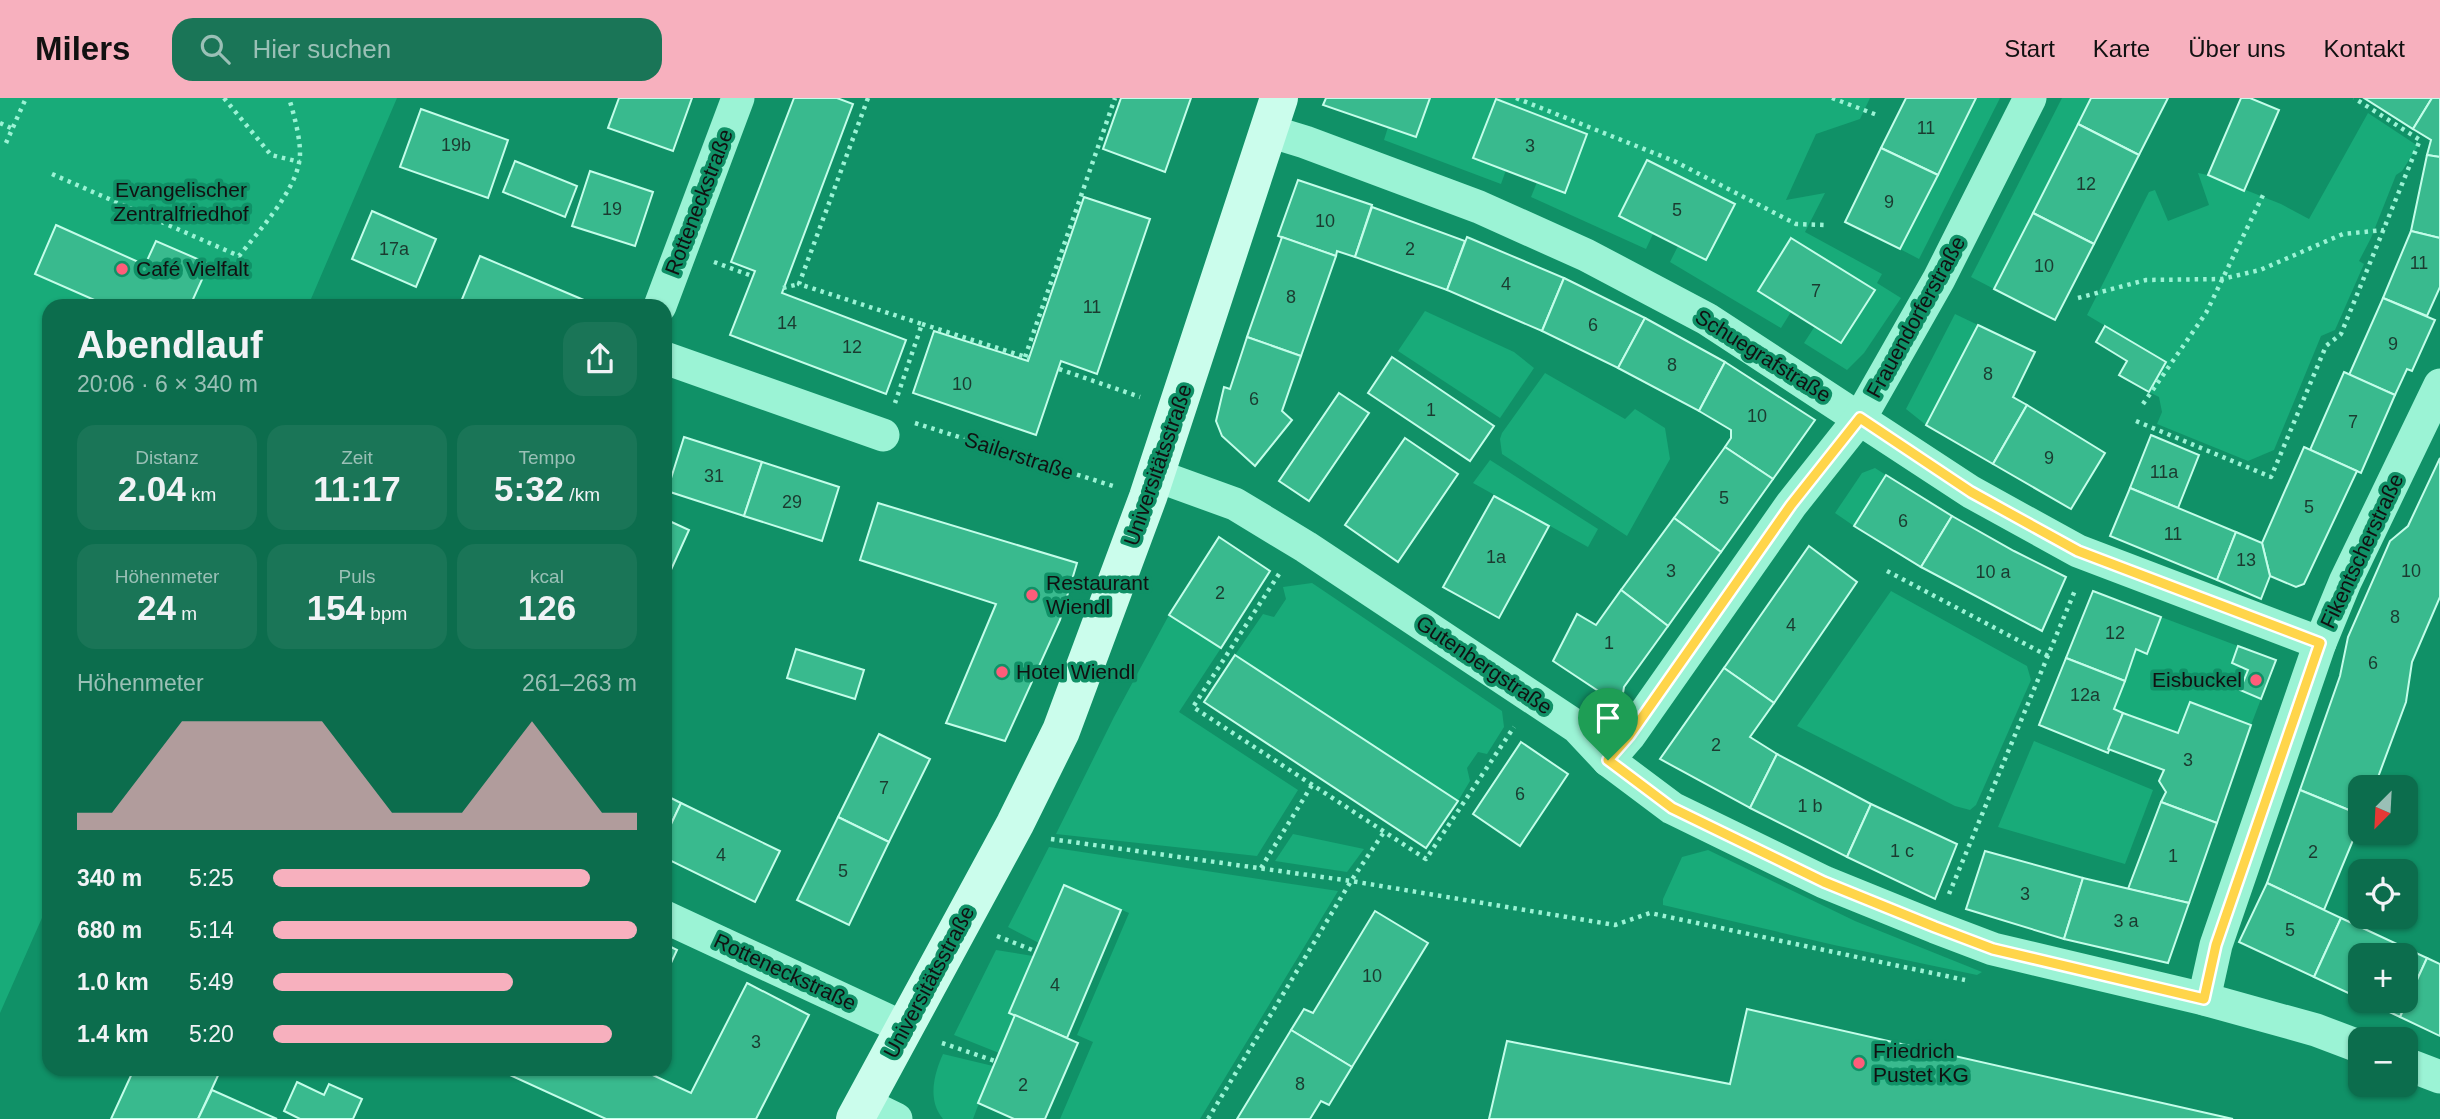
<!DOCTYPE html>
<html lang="de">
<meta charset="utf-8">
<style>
:root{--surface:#0c6d4d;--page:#1a7557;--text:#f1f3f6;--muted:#9ac0b6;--accent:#f7b0be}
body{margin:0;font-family:Helvetica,sans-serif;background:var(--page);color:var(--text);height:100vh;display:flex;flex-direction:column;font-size:26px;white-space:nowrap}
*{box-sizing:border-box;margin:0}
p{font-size:23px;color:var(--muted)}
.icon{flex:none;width:38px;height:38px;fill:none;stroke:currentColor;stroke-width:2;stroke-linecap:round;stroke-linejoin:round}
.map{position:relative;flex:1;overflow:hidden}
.sheet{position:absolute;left:42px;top:201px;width:630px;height:777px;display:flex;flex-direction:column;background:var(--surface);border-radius:21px;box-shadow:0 2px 5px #0004}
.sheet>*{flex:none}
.needle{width:46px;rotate:204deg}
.fabs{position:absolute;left:2348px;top:677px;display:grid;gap:14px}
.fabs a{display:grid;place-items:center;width:70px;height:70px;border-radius:14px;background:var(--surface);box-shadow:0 2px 5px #0004;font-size:35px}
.pin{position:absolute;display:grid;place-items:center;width:60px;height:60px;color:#fff;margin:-72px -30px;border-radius:50% 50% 50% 0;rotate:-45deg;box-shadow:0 0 7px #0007}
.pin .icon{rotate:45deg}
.round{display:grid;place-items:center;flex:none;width:74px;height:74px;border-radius:21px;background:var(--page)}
.headline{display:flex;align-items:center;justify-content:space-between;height:119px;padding:0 35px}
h1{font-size:38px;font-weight:700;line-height:52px}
.figures{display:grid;grid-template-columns:repeat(3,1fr);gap:10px;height:119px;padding:7px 35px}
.figures div{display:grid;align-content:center;border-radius:18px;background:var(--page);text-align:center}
.figures b{font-size:35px;font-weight:700}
.figures small{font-size:19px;font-weight:400}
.figures p{font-size:19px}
.chart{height:196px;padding:14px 35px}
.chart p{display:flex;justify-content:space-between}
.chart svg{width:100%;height:126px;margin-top:7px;fill:var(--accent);opacity:.7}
ul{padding:0 35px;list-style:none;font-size:23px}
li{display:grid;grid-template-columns:112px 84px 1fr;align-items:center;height:52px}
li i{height:18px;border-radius:9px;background:var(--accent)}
header{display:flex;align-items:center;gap:42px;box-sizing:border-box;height:98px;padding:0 35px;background:var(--accent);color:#111}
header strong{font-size:33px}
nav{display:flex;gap:38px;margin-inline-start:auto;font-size:24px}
.search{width:490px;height:63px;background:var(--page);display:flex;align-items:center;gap:18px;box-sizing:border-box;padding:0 24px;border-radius:21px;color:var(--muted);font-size:26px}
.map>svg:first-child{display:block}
.green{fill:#18ab79}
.building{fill:#39ba8e;stroke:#c3fde9;stroke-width:2}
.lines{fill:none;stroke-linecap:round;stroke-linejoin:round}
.path{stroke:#9bf3d5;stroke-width:4.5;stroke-dasharray:3.5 5;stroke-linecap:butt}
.street{stroke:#9bf3d5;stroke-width:33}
.secondary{stroke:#cbfdec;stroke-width:38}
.route-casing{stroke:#fff;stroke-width:14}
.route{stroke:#ffd54a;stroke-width:9}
.poi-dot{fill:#ff5d7a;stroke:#109167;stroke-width:2.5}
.labels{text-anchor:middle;stroke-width:7;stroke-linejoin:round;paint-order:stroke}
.number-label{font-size:18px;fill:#1b3b30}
.park-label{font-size:21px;fill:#111;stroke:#109167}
.street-label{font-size:21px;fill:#111;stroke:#109167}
.poi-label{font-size:21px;fill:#111;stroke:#109167;text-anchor:start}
</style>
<header>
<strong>Milers</strong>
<div class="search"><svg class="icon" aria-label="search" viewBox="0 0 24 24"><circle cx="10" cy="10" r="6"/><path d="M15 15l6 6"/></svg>Hier suchen</div>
<nav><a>Start</a><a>Karte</a><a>Über uns</a><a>Kontakt</a></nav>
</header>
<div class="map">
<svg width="2440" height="1021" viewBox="0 0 2440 1021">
<rect width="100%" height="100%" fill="#109167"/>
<!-- green -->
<g class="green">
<polygon points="0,0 397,0 308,208 49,208 49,804 0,915"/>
<polygon points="1430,0 1870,0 1860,21 1816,36 1786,102 1825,95 1805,134 1882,176 1877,185 1901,200 1864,255 1847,272 1804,245 1815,228 1841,245 1874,191 1791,140 1758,193 1791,214 1781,230 1670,164 1678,148 1706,162 1735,106 1647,62 1619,117 1653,136 1646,151 1531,99 1537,84 1565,95 1587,36 1506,72 1501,86 1384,42 1388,29 1416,38"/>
<polygon points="1976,0 2000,0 1919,161 1900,151"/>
<polygon points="2062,0 2091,0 1994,191 1971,179"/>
<polygon points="2368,15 2418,48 2402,73 2396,77 2371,140 2359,163 2364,166 2335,232 2321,238 2274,352 2248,363 2157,326 2162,314 2159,299 2149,294 2166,264 2087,217 2149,94 2155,92 2168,123 2209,107 2198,75 2208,77 2281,106 2309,121"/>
<polygon points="1425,213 1514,254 1534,270 1500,320 1398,253"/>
<polygon points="1955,216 1978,227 1926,327 1906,311"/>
<polygon points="1545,275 1625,321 1635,311 1665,330 1670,361 1627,438 1502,356 1500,341 1502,335"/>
<polygon points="1490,362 1598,431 1588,449 1473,385"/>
<polygon points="1875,370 1886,377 1854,428 1835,415 1862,375"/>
<polygon points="1312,485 1502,613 1504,629 1487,656 1478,654 1467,670 1470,683 1458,703 1235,557 1263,516 1274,519 1286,501 1283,489"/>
<polygon points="1891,493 2027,568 2031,582 1976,707 1970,712 1955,708 1797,628"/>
<polygon points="1169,517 1221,550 1179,614 1298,692 1257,758 1056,736 1114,619"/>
<polygon points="2161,519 2238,548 2232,565 2248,572 2240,592 2261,601 2251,627 2190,604 2178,635 2114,611 2136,551 2148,555"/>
<polygon points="2034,643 2153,692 2125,766 1998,729"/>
<polygon points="1293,736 1364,751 1347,774 1275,763"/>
<polygon points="1049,749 1338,793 1200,1021 1060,1021 1093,944 1077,937 1129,815 1064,787 1039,845 1008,829"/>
<polygon points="1708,752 1855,823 1982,874 1977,877 1834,847 1663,807 1663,801 1682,759"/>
<polygon points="996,852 1033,858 1009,915 1015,917 999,955 954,937"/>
<path d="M943,956L993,968L973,1021H943C927,1002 934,976 943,956Z"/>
</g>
<!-- building -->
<g class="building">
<polygon points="619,0 692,0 673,53 608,30"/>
<polygon points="794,0 837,0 853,6 782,195 906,242 886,296 730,237 755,173 731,164"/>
<polygon points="1121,0 1191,0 1165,74 1103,51"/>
<polygon points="1326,0 1430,0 1416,39 1323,7"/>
<polygon points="1906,0 1976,0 1938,77 1881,50"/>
<polygon points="2091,0 2168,0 2139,57 2078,26"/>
<polygon points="2241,0 2250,0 2279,12 2244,93 2208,77"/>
<polygon points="2364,0 2432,0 2413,31"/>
<polygon points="2432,0 2440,0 2440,59 2427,57 2431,42 2413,31"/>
<polygon points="1496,1 1587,36 1565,95 1473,60"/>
<polygon points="421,11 508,42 488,100 400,69"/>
<polygon points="2078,26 2139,57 2094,146 2033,115"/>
<polygon points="1881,50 1938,77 1900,151 1845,124"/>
<polygon points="2427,57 2440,59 2440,140 2411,133"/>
<polygon points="1647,62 1735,106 1706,162 1619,118"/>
<polygon points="515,63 577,88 565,119 503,94"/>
<polygon points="590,73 653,94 635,148 572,128"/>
<polygon points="1298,82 1372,107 1355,159 1337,153 1336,158 1278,138"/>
<polygon points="1084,99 1150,121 1097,276 1061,263 1036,337 913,295 934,233 1028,263"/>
<polygon points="1372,109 1465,143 1447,192 1355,159"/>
<polygon points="372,113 436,141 416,189 352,161"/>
<polygon points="2033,115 2094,146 2055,222 1994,191"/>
<polygon points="56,127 145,167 156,143 209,166 190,208 108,208 35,176"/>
<polygon points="2411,133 2440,140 2440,189 2427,218 2383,200"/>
<polygon points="1282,139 1336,158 1301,258 1247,239"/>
<polygon points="1467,139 1564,180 1542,233 1447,192"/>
<polygon points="1791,140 1875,192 1841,245 1758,193"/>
<polygon points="480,158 598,208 467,208 460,206"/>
<polygon points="1564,180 1645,220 1618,270 1542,233"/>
<polygon points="2383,200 2435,222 2412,273 2407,271 2395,297 2349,277"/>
<polygon points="1645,220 1725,264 1699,313 1618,270"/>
<polygon points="1978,227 2035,254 2013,299 2027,307 1993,366 1926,327"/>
<polygon points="2105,228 2166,264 2149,294 2119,277 2127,263 2096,244"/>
<polygon points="1247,239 1301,258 1282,313 1292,322 1255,368 1222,338 1216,323 1224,289 1230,291"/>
<polygon points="1392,259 1494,328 1470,363 1368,295"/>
<polygon points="1725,264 1815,322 1773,381 1725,349 1731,340 1731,332 1699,313"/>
<polygon points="2344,274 2395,297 2361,375 2310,352"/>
<polygon points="1339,295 1369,315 1309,403 1279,383"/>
<polygon points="2027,307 2105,355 2071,411 1993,366"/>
<polygon points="2151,337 2199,357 2178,410 2130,390"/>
<polygon points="684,339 762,364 744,418 667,393"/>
<polygon points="1405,340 1458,376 1398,464 1345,427"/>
<polygon points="1725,349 1773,381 1721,454 1674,420"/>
<polygon points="2304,349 2357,373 2304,486 2296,489 2270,478 2262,445"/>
<polygon points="2440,360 2440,499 2412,564 2406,604 2374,690 2361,690 2361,717 2300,692 2340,578 2348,539 2390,443 2408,428"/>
<polygon points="762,364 839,389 822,443 744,418"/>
<polygon points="1886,377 1952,418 1921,469 1854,428"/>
<polygon points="2130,390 2236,434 2217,482 2110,438"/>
<polygon points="1494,398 1549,428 1499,520 1443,489"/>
<polygon points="878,405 1077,465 1060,522 1005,643 946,625 996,506 860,462"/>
<polygon points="1952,418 2014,453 2066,479 2042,533 1921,469"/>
<polygon points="1674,420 1721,454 1668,528 1621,492"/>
<polygon points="665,421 689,432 665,485"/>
<polygon points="2236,434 2262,445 2270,478 2261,501 2217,482"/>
<polygon points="1219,439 1270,473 1221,550 1169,517"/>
<polygon points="1809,448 1857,484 1774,605 1724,570"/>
<polygon points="1621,492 1668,528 1624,589 1623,595 1612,602 1553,563 1577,516 1596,527"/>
<polygon points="2093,493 2161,519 2147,556 2136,551 2125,583 2066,560"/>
<polygon points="2238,548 2276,562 2261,601 2240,592 2248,572 2232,565"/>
<polygon points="796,551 864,572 855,601 787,580"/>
<polygon points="1235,557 1458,703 1426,750 1204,604"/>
<polygon points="2066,560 2125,583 2114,611 2123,615 2108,655 2039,627"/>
<polygon points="1724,570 1774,605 1750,639 1777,656 1750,710 1660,661"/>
<polygon points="2190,604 2251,627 2217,725 2161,704 2166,694 2159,683 2164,672 2108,651 2123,615 2178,635"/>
<polygon points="879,636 930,661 889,744 838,719"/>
<polygon points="1521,644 1568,676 1520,748 1473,716"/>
<polygon points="1777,656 1871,706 1847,759 1750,710"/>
<polygon points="2300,692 2361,717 2361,723 2324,812 2267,785"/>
<polygon points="665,697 681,705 665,739"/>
<polygon points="2161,704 2217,725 2189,805 2128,791"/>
<polygon points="681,705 780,753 755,804 665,760 665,739"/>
<polygon points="1871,706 1957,746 1935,801 1847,759"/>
<polygon points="838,719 889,744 849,827 797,802"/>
<polygon points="1985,753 2083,780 2064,841 1966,811"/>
<polygon points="2083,780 2189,805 2168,865 2064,841"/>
<polygon points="2267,785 2341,820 2314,879 2239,844"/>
<polygon points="1064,787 1121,812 1067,940 1009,915"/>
<polygon points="1375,813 1428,845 1352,969 1291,932 1304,911 1313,915"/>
<polygon points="2341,820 2427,860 2400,919 2366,903 2406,903 2406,858 2361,858 2361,901 2314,879"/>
<polygon points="665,846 677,852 665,878"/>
<polygon points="2427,860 2440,866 2440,938 2400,919"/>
<polygon points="747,885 809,917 756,1021 606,1021 497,971 640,971 691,995"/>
<polygon points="1747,911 2233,1021 1489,1021 1507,943 1730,986"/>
<polygon points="1015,917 1078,945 1045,1021 1014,1021 978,1005"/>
<polygon points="1291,932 1352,969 1329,1007 1321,1003 1310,1021 1237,1021"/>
<polygon points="134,971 221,971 198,1021 111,1021"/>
<polygon points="297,984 324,997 329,986 362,1001 353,1021 300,1021 284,1013"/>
<polygon points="212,992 277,1021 198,1021"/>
</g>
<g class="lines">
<!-- path -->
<g class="path">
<polyline points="224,0 271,57 300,64"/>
<polyline points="868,0 799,186 922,226 895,305"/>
<polyline points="1516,0 1674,63 1796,126 1824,127"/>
<polyline points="1832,0 1877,17"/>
<polyline points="0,25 13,31"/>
<polyline points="6,45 26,0"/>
<path d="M52,76L239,158C258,134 293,96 299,65C303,48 294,17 289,0"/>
<polyline points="714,164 752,178"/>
<polyline points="783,190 799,186"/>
<polyline points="2078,200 2146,182 2222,181 2260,172 2343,136 2384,132"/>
<polyline points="922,226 1029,260"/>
<polyline points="1025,259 1115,0"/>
<polyline points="1059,271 1140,299"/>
<polyline points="2143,306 2206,215 2265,93"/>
<polyline points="2136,323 2271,379 2326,248 2341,236 2420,42 2354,0"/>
<polyline points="915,325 1113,388"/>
<polyline points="1887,473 2048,558"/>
<polyline points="1279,476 1193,609 1426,761 1514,629"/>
<polyline points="1051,741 1351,783 1615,827 1650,815 1965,882"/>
<polyline points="1261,770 1312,687"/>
<polyline points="1949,796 2076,490"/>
<polyline points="997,838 1035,853"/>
<polyline points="942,945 995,963"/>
<polyline points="1208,1021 1351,783 1384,734"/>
</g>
<!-- street -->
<g class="street">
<polyline points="1269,33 1305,44 1479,109 1586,157 1707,221 1971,394 2078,453 2320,545"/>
<polyline points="660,208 738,0"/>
<polyline points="665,260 883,337"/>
<polyline points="1155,377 1235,406 1306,449 1577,629 1608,662 1672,710 1824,784 1935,829 1993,851 2204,901 2316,932 2361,949"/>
<polyline points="1608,662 1629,638 1791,407 1860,320 1939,181 2030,0"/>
<polyline points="665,819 904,930"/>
<polyline points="2204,901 2216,847 2320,545 2345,484 2440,287"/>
<polyline points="2406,966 2440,979"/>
<polyline points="863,1005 896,1021"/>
</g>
<!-- secondary -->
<polyline class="secondary" points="855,1021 1015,726 1061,633 1148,399 1279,0"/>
</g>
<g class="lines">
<defs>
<polygon id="route" points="1860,320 1971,394 2078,453 2320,545 2216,847 2204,901 1993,851 1935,829 1824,784 1672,710 1608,662 1629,638 1791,407"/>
</defs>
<!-- route casing -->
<use href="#route" class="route-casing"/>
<!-- route -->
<use href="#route" class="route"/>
</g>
<!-- markers -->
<g class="poi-dot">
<circle cx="122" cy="171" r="7"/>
<circle cx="1032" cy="497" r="7"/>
<circle cx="1002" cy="574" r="7"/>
<circle cx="2256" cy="582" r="7"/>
<circle cx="1859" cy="965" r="7"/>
</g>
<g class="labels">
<!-- number labels -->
<g class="number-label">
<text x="1926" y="36">11</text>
<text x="456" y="53">19b</text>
<text x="1530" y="54">3</text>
<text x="2086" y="92">12</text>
<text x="1889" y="110">9</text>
<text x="612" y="117">19</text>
<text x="1677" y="118">5</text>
<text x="1325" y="129">10</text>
<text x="394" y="157">17a</text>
<text x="1410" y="157">2</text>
<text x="2419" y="171">11</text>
<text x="2044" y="174">10</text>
<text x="1506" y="192">4</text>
<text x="1816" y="199">7</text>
<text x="1291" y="205">8</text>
<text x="1092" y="215">11</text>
<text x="787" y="231">14</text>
<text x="1593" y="233">6</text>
<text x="2393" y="252">9</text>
<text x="852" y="255">12</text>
<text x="1672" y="273">8</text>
<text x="1988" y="282">8</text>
<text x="962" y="292">10</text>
<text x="1254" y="307">6</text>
<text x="1431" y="318">1</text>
<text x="1757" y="324">10</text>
<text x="2353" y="330">7</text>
<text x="2049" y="366">9</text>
<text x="2164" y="380">11a</text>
<text x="714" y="384">31</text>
<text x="1724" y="406">5</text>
<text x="792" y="410">29</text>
<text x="2309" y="415">5</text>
<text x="1903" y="429">6</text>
<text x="2173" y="442">11</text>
<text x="1496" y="465">1a</text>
<text x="2246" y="468">13</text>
<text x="1671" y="479">3</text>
<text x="2411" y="479">10</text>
<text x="1993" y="480">10 a</text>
<text x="1220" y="501">2</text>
<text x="2395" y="525">8</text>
<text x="1791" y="533">4</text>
<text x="2115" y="541">12</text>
<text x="1609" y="551">1</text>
<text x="2373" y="571">6</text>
<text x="2085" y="603">12a</text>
<text x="1716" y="653">2</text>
<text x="2188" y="668">3</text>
<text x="884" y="696">7</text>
<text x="1520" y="702">6</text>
<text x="1810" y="714">1 b</text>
<text x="1902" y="759">1 c</text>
<text x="2313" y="760">2</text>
<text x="721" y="763">4</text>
<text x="2173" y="764">1</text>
<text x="843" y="779">5</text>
<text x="2025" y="802">3</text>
<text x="2126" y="829">3 a</text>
<text x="2290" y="838">5</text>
<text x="1372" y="884">10</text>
<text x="1055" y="893">4</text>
<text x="756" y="950">3</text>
<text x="1300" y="992">8</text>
<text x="1023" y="993">2</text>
</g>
<!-- park labels -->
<g class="park-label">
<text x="181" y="99">Evangelischer<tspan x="181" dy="24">Zentralfriedhof</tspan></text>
</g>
<!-- street labels -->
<g class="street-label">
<text transform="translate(699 104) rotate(-69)" y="7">Rotteneckstraße</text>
<text transform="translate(1916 219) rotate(-61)" y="7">Frauendorferstraße</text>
<text transform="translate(1763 258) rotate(32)" y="7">Schuegrafstraße</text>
<text transform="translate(1019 358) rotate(18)" y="7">Sailerstraße</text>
<text transform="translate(1158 367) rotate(-71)" y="7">Universitätsstraße</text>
<text transform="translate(2362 453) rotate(-65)" y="7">Fikentscherstraße</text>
<text transform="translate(1484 567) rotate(34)" y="7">Gutenbergstraße</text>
<text transform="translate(785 874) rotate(25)" y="7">Rotteneckstraße</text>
<text transform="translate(929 884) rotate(-62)" y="7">Universitätsstraße</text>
</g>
<!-- poi labels -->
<g class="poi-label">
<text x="136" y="178">Café Vielfalt</text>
<text x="1046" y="492">Restaurant<tspan x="1046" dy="24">Wiendl</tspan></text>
<text x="1016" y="581">Hotel Wiendl</text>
<text x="2242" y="589" text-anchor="end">Eisbuckel</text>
<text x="1873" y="960">Friedrich<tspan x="1873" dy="24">Pustet KG</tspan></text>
</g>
</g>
</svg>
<div class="fabs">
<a><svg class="needle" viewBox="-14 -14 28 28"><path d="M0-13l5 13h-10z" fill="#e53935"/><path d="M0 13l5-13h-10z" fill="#9ac0b6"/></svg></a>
<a><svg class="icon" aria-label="locate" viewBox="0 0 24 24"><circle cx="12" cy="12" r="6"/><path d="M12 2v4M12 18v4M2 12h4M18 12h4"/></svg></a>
<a>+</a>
<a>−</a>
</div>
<div class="pin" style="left:1608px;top:662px;background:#1e9e55"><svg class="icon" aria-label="arrive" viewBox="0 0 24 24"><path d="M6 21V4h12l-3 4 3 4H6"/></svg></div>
<section class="sheet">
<div class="headline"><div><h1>Abendlauf</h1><p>20:06 · 6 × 340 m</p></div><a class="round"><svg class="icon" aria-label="share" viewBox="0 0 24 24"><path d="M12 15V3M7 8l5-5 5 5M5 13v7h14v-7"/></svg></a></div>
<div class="figures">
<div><p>Distanz</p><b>2.04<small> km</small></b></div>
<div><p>Zeit</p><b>11:17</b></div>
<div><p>Tempo</p><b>5:32<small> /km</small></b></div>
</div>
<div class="figures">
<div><p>Höhenmeter</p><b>24<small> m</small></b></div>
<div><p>Puls</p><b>154<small> bpm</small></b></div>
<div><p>kcal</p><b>126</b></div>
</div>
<div class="chart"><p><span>Höhenmeter</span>261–263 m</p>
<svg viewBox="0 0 160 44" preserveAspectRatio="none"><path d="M0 44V38L10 38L20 22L30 6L40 6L50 6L60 6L70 6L80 22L90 38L100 38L110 38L120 22L130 6L140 22L150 38L160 38V44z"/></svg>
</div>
<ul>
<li><b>340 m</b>5:25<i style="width:87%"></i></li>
<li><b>680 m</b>5:14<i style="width:100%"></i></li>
<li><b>1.0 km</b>5:49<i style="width:66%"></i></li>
<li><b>1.4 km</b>5:20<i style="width:93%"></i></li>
</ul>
</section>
</div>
